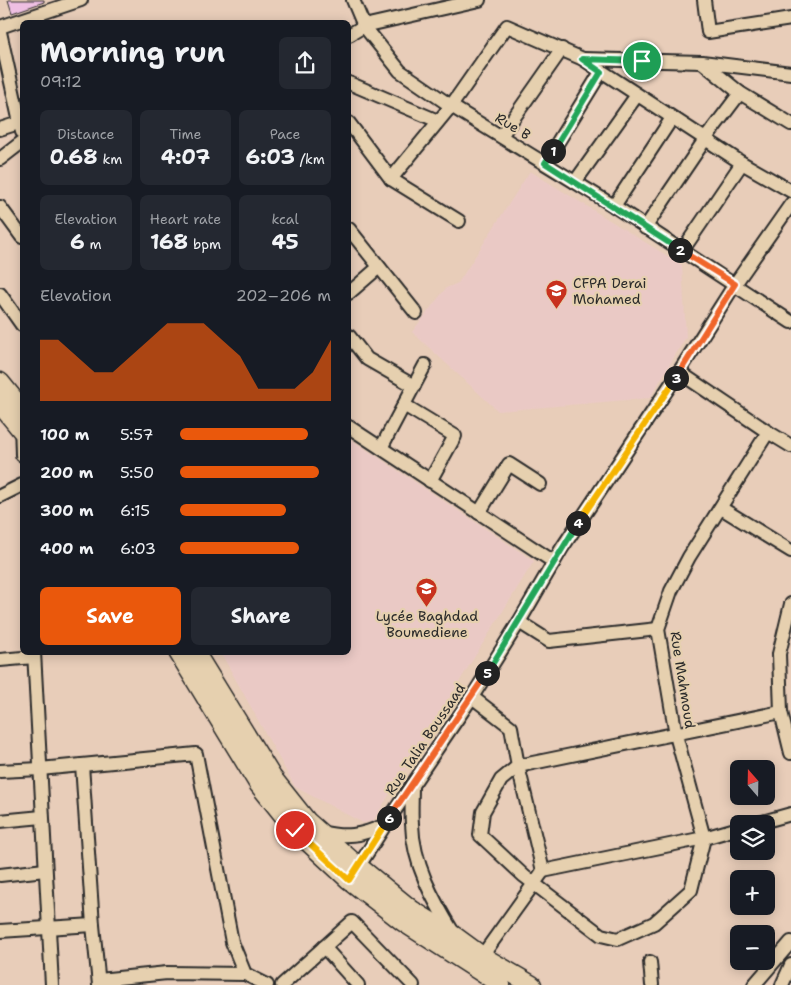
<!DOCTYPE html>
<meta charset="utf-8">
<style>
:root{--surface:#171b24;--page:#242831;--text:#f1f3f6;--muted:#9ea1a6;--accent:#ea580c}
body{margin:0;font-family:"Shantell Sans",sans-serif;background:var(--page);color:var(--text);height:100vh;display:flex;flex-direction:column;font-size:19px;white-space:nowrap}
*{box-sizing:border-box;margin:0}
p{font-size:16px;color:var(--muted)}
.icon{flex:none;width:28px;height:28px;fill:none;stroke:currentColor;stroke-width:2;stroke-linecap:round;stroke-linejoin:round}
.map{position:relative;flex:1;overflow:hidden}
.panel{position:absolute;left:20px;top:20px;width:331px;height:635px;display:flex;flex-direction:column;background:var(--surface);border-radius:8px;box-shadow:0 2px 12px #0003}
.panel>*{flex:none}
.needle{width:32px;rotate:340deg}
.tools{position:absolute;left:730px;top:760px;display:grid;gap:10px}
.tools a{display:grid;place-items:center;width:45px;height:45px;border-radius:8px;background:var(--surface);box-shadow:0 2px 12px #0003;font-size:25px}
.pin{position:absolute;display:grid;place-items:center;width:42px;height:42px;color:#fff;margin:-21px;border:2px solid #fff;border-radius:50%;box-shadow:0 1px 5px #0007}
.km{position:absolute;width:25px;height:25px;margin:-12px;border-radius:50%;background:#222;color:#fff;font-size:14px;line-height:25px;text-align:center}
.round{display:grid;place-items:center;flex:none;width:52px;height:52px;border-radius:8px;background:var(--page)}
.overview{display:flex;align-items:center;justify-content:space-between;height:85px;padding:0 20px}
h1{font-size:28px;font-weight:700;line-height:38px}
.figures{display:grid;grid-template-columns:repeat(3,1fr);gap:8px;height:85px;padding:5px 20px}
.figures div{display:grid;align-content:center;border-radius:8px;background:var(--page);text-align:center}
.figures b{font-size:21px;font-weight:700}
.figures small{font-size:14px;font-weight:400}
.figures p{font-size:14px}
.chart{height:140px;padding:10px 20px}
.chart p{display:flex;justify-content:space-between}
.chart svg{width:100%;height:90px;margin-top:5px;fill:var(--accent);opacity:.7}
.primary-button{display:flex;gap:10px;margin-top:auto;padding:10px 20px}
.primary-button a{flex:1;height:58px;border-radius:8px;background:var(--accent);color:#fff;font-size:20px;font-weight:700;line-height:58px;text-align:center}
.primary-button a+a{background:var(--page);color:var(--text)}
ul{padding:0 20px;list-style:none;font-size:16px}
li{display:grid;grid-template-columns:80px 60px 1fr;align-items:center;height:38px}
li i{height:12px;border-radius:6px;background:var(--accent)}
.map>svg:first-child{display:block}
.built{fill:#eac9c5}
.building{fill:#eebfe2;stroke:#2b2b2b}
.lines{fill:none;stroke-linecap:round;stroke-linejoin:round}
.street-casing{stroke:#2b2b2b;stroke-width:16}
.secondary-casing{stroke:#2b2b2b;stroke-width:21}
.street{stroke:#e6d0af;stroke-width:12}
.secondary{stroke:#e6d0af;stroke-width:18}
.split-1-casing{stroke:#fff;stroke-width:10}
.split-2-casing{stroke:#fff;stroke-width:10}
.split-3-casing{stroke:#fff;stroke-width:10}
.split-4-casing{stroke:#fff;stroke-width:10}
.split-5-casing{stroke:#fff;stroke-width:10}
.split-6-casing{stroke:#fff;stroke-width:10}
.split-7-casing{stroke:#fff;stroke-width:10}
.split-1{stroke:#22a559;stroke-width:6}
.split-2{stroke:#22a559;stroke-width:6}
.split-3{stroke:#f0652b;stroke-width:6}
.split-4{stroke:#f5b400;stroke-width:6}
.split-5{stroke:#22a559;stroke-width:6}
.split-6{stroke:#f0652b;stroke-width:6}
.split-7{stroke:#f5b400;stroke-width:6}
.labels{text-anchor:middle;stroke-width:4.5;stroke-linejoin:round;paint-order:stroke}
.street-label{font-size:14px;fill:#2b2b2b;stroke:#e6d0af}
.poi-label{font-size:14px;fill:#2b2b2b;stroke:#e6d0af;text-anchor:start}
</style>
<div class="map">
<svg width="791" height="985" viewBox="0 0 791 985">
<rect width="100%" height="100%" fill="#e8cdb9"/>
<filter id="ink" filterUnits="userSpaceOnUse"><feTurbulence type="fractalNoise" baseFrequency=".02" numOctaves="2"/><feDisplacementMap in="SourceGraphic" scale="10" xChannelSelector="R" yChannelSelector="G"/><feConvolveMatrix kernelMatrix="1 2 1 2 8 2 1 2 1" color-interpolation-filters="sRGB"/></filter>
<g filter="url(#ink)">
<!-- built -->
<g class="built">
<polygon points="530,171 682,265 686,337 650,398 498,411 412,332 446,288 458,283"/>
<polygon points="349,438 534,561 373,821 363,823 295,787 221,653 349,652"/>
</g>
<!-- building -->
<polygon class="building" points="8,0 44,0 44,2 12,13"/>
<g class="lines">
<defs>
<g id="street">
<polyline points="353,0 364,26 400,71 451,106 614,206 791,322"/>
<polyline points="704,0 708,32 791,19"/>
<polyline points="0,27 81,0"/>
<polyline points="0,32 22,132"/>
<polyline points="349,35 364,26 479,0"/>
<polyline points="583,59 702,62 740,93 791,124"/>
<polyline points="702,62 791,73"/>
<polyline points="349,83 438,121"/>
<polyline points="349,123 391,179 459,221"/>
<polyline points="0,129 22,122"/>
<polyline points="501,136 562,49"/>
<polyline points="0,159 22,142"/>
<polyline points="545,163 601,72"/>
<polyline points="391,179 451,106 507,26 583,59 742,163 791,191"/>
<polyline points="575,182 637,95"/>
<polyline points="614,206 672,118"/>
<polyline points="0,207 22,237"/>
<polyline points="645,228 706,138 740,93"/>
<polyline points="349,229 416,313"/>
<polyline points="682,251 742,163"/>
<polyline points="349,293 379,267"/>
<polyline points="0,294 22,325"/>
<polyline points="349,336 367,359 414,386"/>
<polyline points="679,372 768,432 791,446"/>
<polyline points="404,405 455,436 430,481"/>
<polyline points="21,422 22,455"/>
<polyline points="349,427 554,562"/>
<polyline points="768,432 689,557 671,591 658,629 676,735 704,838 691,890 654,923 618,939 601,935 524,876 480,835 483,812 501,780 518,766 781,712"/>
<polyline points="381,448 425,365"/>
<polyline points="0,496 22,485"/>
<polyline points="721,508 791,551"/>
<polyline points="479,513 509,464 540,484"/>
<polyline points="791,604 779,654 781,712 791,753"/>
<polyline points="519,622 549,641 658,629"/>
<polyline points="34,652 52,985"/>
<polyline points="0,660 34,657"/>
<polyline points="472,697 511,727 518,766 543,871 482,956"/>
<polyline points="82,765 93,925 99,985"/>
<polyline points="0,771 40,769 196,754 232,942 245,974 267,985"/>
<path d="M412,785C412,798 411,811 412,824C413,864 433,900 454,934"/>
<polyline points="0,821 42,817"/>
<polyline points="755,824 791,814"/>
<path d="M320,832C346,838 361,836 385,825"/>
<polyline points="543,871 704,838 739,828"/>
<polyline points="355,872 385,825 472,697 519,622 562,548 679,372 735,284 791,204"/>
<polyline points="0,875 45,870"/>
<polyline points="0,931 93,925"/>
<polyline points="324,947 358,985"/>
<polyline points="650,962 652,985"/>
<polyline points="99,980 167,973 245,974"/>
<polyline points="282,985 352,922 413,985"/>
<polyline points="754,985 791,942"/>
<polyline points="782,985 791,965"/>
</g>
<g id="secondary">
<polyline points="0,382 22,409"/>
<polyline points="0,404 22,431"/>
<polyline points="178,652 259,785 295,830 349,880 403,922 501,985"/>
<polyline points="195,652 272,777 307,821 358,866 412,910 456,937 482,956 532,985"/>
</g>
</defs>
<!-- street casing -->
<use href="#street" class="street-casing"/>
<!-- secondary casing -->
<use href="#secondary" class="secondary-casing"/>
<!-- street -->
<use href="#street" class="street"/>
<!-- secondary -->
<use href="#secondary" class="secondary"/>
</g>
</g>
<g class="lines" filter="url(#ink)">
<defs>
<polyline id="split-1" points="553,151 601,72 582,59 642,61"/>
<polyline id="split-2" points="553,151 545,163 680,250"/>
<polyline id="split-3" points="676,378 735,284 680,250"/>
<polyline id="split-4" points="578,523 676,378"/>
<polyline id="split-5" points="487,673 578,523"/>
<polyline id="split-6" points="389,818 487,673"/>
<polyline id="split-7" points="295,830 349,880 389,818"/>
</defs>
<!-- split-1 casing -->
<use href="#split-1" class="split-1-casing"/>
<!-- split-2 casing -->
<use href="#split-2" class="split-2-casing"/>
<!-- split-3 casing -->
<use href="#split-3" class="split-3-casing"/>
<!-- split-4 casing -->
<use href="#split-4" class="split-4-casing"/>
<!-- split-5 casing -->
<use href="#split-5" class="split-5-casing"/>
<!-- split-6 casing -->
<use href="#split-6" class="split-6-casing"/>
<!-- split-7 casing -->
<use href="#split-7" class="split-7-casing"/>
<!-- split-1 -->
<use href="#split-1" class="split-1"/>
<!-- split-2 -->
<use href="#split-2" class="split-2"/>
<!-- split-3 -->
<use href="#split-3" class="split-3"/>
<!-- split-4 -->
<use href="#split-4" class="split-4"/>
<!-- split-5 -->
<use href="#split-5" class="split-5"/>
<!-- split-6 -->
<use href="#split-6" class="split-6"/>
<!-- split-7 -->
<use href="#split-7" class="split-7"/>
</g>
<!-- icons -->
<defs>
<symbol id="university-pin" viewBox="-11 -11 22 30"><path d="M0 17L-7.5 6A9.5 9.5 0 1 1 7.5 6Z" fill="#c8321e" stroke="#e6d0af"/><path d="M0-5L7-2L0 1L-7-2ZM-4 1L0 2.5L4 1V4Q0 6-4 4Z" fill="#fff"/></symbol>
<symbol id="school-pin" viewBox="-11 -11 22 30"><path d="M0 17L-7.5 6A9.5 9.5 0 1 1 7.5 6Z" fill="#c8321e" stroke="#e6d0af"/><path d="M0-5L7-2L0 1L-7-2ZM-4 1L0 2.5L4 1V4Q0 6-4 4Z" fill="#fff"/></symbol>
</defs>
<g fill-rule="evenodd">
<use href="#university-pin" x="544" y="278" width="25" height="34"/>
<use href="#school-pin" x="414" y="576" width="25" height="34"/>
</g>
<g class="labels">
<!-- street labels -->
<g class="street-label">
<text transform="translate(513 126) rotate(31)" y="5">Rue B</text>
<text transform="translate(683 680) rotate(81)" y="5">Rue Mahmoud</text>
<text transform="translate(425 739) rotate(-56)" y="5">Rue Talia Boussaad</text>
</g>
<!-- poi labels -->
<g class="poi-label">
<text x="573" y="288">CFPA Derai<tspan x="573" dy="16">Mohamed</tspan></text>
<text x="427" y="621" text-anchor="middle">Lycée Baghdad<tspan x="427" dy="16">Boumediene</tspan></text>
</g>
</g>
</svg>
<div class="tools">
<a><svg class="needle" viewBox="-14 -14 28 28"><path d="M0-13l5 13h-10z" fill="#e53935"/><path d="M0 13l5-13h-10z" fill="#9ea1a6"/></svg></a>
<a><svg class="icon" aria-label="layers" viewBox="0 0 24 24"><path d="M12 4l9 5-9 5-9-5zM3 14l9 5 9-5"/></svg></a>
<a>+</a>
<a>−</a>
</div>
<div class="pin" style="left:642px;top:61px;background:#1e9e55"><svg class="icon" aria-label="arrive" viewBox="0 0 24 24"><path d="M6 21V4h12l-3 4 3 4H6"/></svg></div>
<div class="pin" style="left:295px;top:830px;background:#d93025"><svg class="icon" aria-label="check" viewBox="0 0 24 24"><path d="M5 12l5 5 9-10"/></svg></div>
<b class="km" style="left:553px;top:151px">1</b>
<b class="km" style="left:680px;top:250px">2</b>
<b class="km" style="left:676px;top:378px">3</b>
<b class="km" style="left:578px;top:523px">4</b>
<b class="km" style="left:487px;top:673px">5</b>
<b class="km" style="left:389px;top:818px">6</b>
<section class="panel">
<div class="overview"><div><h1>Morning run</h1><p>09:12</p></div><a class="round"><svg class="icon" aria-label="share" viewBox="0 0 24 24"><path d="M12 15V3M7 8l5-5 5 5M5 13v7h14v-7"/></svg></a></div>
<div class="figures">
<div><p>Distance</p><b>0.68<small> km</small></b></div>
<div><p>Time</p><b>4:07</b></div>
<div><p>Pace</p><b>6:03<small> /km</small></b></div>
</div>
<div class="figures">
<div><p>Elevation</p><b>6<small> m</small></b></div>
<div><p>Heart rate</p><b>168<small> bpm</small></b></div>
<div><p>kcal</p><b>45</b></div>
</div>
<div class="chart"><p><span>Elevation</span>202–206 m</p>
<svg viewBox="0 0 160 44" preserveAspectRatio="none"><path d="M0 44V14L10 14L20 22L30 30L40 30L50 22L60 14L70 6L80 6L90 6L100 14L110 22L120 38L130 38L140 38L150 30L160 14V44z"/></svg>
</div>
<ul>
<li><b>100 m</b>5:57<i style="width:85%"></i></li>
<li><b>200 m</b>5:50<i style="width:92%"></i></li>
<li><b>300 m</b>6:15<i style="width:70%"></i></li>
<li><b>400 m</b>6:03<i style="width:79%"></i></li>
</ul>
<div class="primary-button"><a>Save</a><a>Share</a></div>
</section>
</div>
